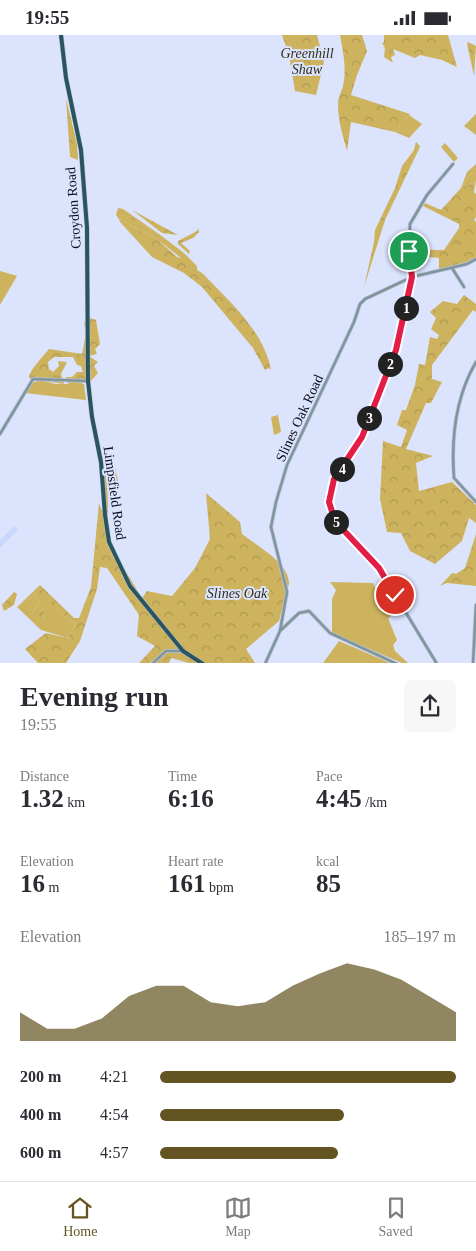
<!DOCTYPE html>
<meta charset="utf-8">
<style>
:root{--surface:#fff;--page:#f7f7f7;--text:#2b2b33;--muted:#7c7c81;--line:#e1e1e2;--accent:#635421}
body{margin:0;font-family:"Times New Roman",serif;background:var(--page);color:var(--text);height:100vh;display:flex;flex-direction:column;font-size:19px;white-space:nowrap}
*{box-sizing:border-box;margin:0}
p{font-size:16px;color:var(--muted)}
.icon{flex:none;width:28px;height:28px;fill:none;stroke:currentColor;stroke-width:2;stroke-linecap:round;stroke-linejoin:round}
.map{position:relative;height:628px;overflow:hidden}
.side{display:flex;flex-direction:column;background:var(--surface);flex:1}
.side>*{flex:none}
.pin{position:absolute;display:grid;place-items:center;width:42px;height:42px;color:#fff;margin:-21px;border:2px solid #fff;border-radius:50%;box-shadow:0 1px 5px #0007}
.km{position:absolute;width:25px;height:25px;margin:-12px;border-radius:50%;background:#222;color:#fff;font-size:14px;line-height:25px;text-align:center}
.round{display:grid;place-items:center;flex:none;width:52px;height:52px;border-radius:8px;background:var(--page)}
.overview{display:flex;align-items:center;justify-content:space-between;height:85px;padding:0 20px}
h1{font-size:28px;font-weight:700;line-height:38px}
.stats{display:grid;grid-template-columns:repeat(3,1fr);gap:8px;height:85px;padding:5px 20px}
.stats div{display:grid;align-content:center}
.stats b{font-size:25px;font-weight:700}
.stats small{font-size:14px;font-weight:400}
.stats p{font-size:14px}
.chart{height:140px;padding:10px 20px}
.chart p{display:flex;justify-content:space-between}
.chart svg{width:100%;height:90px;margin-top:5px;fill:var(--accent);opacity:.7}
ul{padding:0 20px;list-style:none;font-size:16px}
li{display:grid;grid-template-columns:80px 60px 1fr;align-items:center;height:38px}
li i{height:12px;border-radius:6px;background:var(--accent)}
.status{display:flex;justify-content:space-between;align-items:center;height:35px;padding:0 25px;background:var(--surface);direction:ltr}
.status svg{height:14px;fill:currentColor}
.tab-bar{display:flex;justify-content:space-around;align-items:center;height:70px;border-top:1px solid var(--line);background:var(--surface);font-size:14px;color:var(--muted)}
.tab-bar a{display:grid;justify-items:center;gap:2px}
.tab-bar .current{color:var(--accent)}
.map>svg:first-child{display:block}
.built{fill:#ccd7ff}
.green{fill:#cdb35e}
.forest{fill:url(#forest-crowns)}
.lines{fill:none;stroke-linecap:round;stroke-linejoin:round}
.minor-casing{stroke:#bac1d9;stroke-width:4}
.major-casing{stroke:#bac1d9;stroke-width:5}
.minor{stroke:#7f969b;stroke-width:2.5}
.major{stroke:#29555e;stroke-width:4}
.route-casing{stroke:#fff;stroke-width:10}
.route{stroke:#e11d48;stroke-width:6}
.labels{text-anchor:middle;stroke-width:4;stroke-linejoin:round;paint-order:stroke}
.park-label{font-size:14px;font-style:italic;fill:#332d17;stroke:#dce3fd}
.street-label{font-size:14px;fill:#0a0e1c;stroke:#dce3fd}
</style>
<div class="status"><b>19:55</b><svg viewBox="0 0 49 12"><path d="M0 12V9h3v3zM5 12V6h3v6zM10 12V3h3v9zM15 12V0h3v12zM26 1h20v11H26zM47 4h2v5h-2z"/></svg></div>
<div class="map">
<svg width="476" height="629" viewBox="0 0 476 629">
<defs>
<pattern id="forest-crowns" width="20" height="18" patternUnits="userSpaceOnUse" patternTransform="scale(1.25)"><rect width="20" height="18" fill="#cdb35e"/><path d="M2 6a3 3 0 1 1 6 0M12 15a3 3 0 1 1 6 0" fill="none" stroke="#af9951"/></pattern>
</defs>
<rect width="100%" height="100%" fill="#dce3fd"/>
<!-- built -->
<polygon class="built" points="14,491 18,495 0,513 0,505"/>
<!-- green -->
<g class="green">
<polygon points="476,79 476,100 464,91"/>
<polygon points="409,80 422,89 409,103 395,97"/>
<polygon points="445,108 458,123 454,127 441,112"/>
<polygon points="476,133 476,146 466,151 463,149"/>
<polygon points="118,173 123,174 122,178 159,199 184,218 181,223 157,204 119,184 116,180"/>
<polygon points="0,236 17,241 0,270"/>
<polygon points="40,345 55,349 84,349 86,365 25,358 32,348"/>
<polygon points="278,380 281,397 274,400 271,382"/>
<polygon points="330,547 373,548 380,566 393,559 402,574 388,583 397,605 393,610 395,616 408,628 402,628 332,598 332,564 336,555"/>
<polygon points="35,559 41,568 37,570 31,580 43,587 45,572 57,575 75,589 68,603 41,595 17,572"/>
<polygon points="339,606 390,628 323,628"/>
</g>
<!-- forest -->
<g class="forest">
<polygon points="282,0 317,0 324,27 316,60 295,56 289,20"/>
<path d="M340,0H362L367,16L357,40L351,60L410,79L395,97L351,87L347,116C343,101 338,86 338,70C338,62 341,58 343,51C347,35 343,16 340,0Z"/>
<polygon points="384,0 448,0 457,32 442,25 420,20 415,23 393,14 395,20 391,22 393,28 384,22 385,13 382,8 384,7"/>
<polygon points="468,7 476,11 474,41 467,9"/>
<polygon points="66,63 77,109 78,125 70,122"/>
<polygon points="416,107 420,111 419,114 385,185 364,252 374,207 375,195 395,153 402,131 414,115"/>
<polygon points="476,129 476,133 463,149 466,151 476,146 474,157 476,159 476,182 474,185 476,187 476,222 468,228 439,234 439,223 429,222 427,215 444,215 459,193 459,189 423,171 425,168 441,175 461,153 467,137"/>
<polygon points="123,174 159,199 121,178"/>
<polygon points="132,175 178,200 162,198"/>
<path d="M119,184L157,204L177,222L181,223L184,218L197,231V235L202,238C228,265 264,296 271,335L269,333L265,335L253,313L202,252L184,238L152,222L120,187Z"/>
<polygon points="198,193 199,197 193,203 181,208 190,216 189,219 178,209 178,206 197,196"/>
<polygon points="464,260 476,269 476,277 473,275 432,330 432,344 442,347 431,368 426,368 406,414 433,421 416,428 419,456 452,447 476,470 476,488 469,483 462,506 435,529 410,516 401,498 387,497 380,464 383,406 401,412 407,395 397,390 402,375 406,375 415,350 419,329 425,330 430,302 437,304 439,300 431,294 436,283 430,277 443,266 457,269"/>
<path d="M90,283L96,285L100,309L95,314L97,319L89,321L98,327L94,331L98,338L90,347L86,346L80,350H69L66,345V342H72L77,337H83L81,331L77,330L73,322H54L48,327L49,334L53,337L59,331L58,326L67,327L61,339L64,349L30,344L29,341C33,331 42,323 49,314L82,319L86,298L84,288Z"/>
<path d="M102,433L108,436L115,433L119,450L107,452C109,466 107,478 108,492C110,514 131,544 142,563L147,556L172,561L195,533L210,504L206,458L240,487L242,499C257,511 290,528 289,549L279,586L246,614L255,628H189L171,623L169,628H139L155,611L137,601L139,580L107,533L100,532L97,554L80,606L66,628H38L25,614L46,598L68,603L75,589L57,575L50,578L48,573H45L43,587L39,591L32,585L31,580L37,570L41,568L35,559L17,572L40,550L74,583H79L91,552L99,468L106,487Z"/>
<polygon points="476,499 476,551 447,548 440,551 452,538 456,539 465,533"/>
<polygon points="14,557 17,559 14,570 4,576 2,570"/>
</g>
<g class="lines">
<defs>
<g id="minor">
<polyline points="452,233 464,252"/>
<path d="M476,327C455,363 451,403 454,443L476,467"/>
<polyline points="0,399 33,344 88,346"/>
<polyline points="281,595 299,578 309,576 330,598 397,629"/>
<polyline points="152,629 166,616 183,616"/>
<polyline points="265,629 280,596 287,557 271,492 276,467 287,430 354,287 360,269 365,264 412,242 467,229 476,224"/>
<polyline points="437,629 379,533 335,486 329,467 334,444 362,402 399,306 412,242 409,215 410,189 427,160 453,129"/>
<polyline points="473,629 476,570"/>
</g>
<polyline id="major" points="61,0 66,43 81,115 87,193 88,346 92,382 101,427 105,480 109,507 130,551 183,616 203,629"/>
</defs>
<!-- minor casing -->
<use href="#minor" class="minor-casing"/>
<!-- major casing -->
<use href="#major" class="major-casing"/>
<!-- minor -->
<use href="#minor" class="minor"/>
<!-- major -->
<use href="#major" class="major"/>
</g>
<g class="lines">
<defs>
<polyline id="route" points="395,560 379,533 335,486 329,467 334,444 362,402 396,315 412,242 409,216"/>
</defs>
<!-- route casing -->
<use href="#route" class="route-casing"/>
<!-- route -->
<use href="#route" class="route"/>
</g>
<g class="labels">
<!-- park labels -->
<g class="park-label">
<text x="307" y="23">Greenhill<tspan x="307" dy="16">Shaw</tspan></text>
<text x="237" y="563">Slines Oak</text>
</g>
<!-- street labels -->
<g class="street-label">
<text transform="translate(73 173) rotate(-94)" y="5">Croydon Road</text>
<text transform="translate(299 383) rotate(-65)" y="5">Slines Oak Road</text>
<text transform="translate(115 458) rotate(82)" y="5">Limpsfield Road</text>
</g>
</g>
</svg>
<div class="pin" style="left:409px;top:216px;background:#1e9e55"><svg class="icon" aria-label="arrive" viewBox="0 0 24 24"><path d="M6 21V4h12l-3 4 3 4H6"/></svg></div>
<div class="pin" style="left:395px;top:560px;background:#d93025"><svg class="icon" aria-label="check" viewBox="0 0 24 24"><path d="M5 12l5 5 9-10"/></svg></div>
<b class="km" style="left:406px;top:273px">1</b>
<b class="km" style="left:390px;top:329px">2</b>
<b class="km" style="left:369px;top:383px">3</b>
<b class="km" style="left:342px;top:434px">4</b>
<b class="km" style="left:336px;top:487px">5</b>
</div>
<section class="side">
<div class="overview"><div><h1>Evening run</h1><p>19:55</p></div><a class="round"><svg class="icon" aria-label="share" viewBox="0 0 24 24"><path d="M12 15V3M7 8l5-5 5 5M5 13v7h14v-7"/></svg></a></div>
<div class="stats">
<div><p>Distance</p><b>1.32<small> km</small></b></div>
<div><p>Time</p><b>6:16</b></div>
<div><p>Pace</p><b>4:45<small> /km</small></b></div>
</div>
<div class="stats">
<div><p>Elevation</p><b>16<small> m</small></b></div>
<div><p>Heart rate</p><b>161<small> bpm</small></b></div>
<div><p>kcal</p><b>85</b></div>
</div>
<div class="chart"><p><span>Elevation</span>185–197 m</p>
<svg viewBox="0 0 160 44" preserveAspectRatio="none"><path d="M0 44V30L10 38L20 38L30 33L40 22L50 17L60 17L70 25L80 27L90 25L100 17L110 11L120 6L130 9L140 14L150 22L160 30V44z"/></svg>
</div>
<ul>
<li><b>200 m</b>4:21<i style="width:100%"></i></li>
<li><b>400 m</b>4:54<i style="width:62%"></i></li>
<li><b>600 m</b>4:57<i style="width:60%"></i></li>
</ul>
</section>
<nav class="tab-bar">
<a class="current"><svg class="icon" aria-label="home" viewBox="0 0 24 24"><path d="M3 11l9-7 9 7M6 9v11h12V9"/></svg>Home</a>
<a><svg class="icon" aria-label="map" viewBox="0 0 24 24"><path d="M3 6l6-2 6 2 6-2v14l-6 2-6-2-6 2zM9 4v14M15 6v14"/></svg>Map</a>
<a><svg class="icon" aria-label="saved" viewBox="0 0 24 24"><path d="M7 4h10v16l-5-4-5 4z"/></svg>Saved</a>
</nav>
